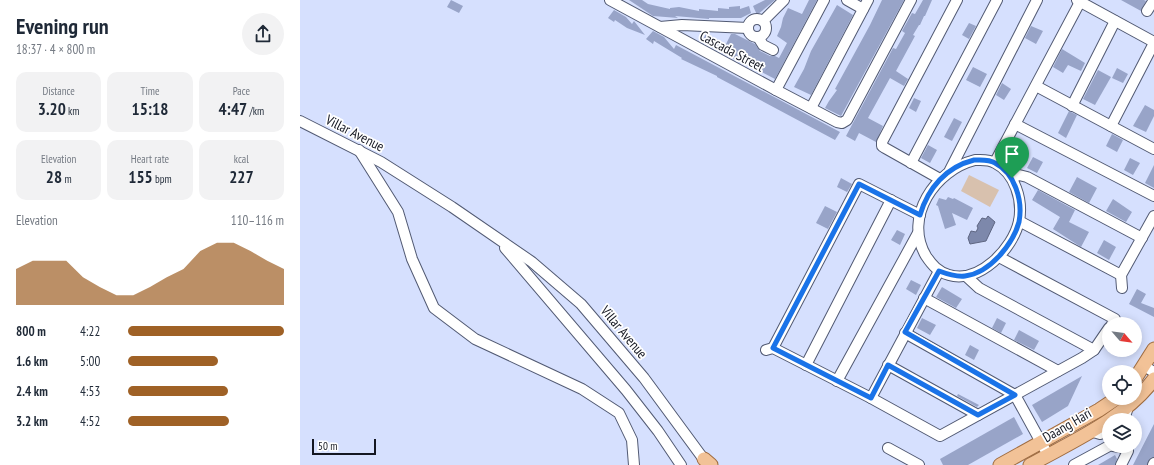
<!DOCTYPE html>
<meta charset="utf-8">
<style>
:root{--surface:#fff;--page:#f2f2f3;--text:#1f2937;--muted:#747a83;--accent:#9f6126}
body{margin:0;font-family:"PT Sans Narrow",sans-serif;background:var(--page);color:var(--text);height:100vh;display:flex;flex-direction:column;font-size:15px;white-space:nowrap}
*{box-sizing:border-box;margin:0}
p{font-size:13px;color:var(--muted)}
.icon{flex:none;width:22px;height:22px;fill:none;stroke:currentColor;stroke-width:2;stroke-linecap:round;stroke-linejoin:round}
.map{position:relative;flex:1;overflow:hidden}
.drawer{display:flex;flex-direction:column;background:var(--surface);width:300px}
.drawer>*{flex:none}
.needle{width:26px;rotate:118deg}
.controls{position:absolute;left:802px;top:317px;display:grid;gap:8px}
.controls a{display:grid;place-items:center;width:40px;height:40px;border-radius:50%;background:var(--surface);box-shadow:0 2px 10px #0003;font-size:20px}
.scale{position:absolute;left:12px;bottom:10px;width:64px;box-sizing:border-box;padding-left:4px;border:2px solid #141722;border-top:0;font-size:11px;line-height:14px;white-space:nowrap;color:#141722;-webkit-text-stroke:3px #fff;paint-order:stroke}
.pin{position:absolute;display:grid;place-items:center;width:34px;height:34px;color:#fff;margin:-41px -17px;border-radius:50% 50% 50% 0;rotate:-45deg;box-shadow:0 0 4px #0007}
.pin .icon{rotate:45deg}
.round{display:grid;place-items:center;flex:none;width:42px;height:42px;border-radius:21px;background:var(--page)}
.overview{display:flex;align-items:center;justify-content:space-between;height:68px;padding:0 16px}
h1{font-size:22px;font-weight:700;line-height:30px}
.stats{display:grid;grid-template-columns:repeat(3,1fr);gap:6px;height:68px;padding:4px 16px}
.stats div{display:grid;align-content:center;border-radius:10px;background:var(--page);text-align:center}
.stats b{font-size:17px;font-weight:700}
.stats small{font-size:11px;font-weight:400}
.stats p{font-size:11px}
.chart{height:112px;padding:8px 16px}
.chart p{display:flex;justify-content:space-between}
.chart svg{width:100%;height:72px;margin-top:4px;fill:var(--accent);opacity:.7}
ul{padding:0 16px;list-style:none;font-size:13px}
li{display:grid;grid-template-columns:64px 48px 1fr;align-items:center;height:30px}
li i{height:10px;border-radius:5px;background:var(--accent)}
main{display:flex;flex:1;min-height:0}
.map>svg:first-child{display:block}
.green{fill:#d8c1ae}
.water{fill:#7d88ab;stroke:#5e6682}
.building{fill:#98a4c8}
.lines{fill:none;stroke-linecap:round;stroke-linejoin:round}
.minor-casing{stroke:#525a73;stroke-width:12}
.major-casing{stroke:#9f6c41;stroke-width:15}
.minor{stroke:#fff;stroke-width:10}
.major{stroke:#f2c297;stroke-width:13}
.route-casing{stroke:#fff;stroke-width:8}
.route{stroke:#1a73e8;stroke-width:5}
.labels{text-anchor:middle;stroke-width:3.5;stroke-linejoin:round;paint-order:stroke}
.street-label{font-size:14px;fill:#141722;stroke:#fff}
</style>
<main>
<section class="drawer">
<div class="overview"><div><h1>Evening run</h1><p>18:37 · 4 × 800 m</p></div><a class="round"><svg class="icon" aria-label="share" viewBox="0 0 24 24"><path d="M12 15V3M7 8l5-5 5 5M5 13v7h14v-7"/></svg></a></div>
<div class="stats">
<div><p>Distance</p><b>3.20<small> km</small></b></div>
<div><p>Time</p><b>15:18</b></div>
<div><p>Pace</p><b>4:47<small> /km</small></b></div>
</div>
<div class="stats">
<div><p>Elevation</p><b>28<small> m</small></b></div>
<div><p>Heart rate</p><b>155<small> bpm</small></b></div>
<div><p>kcal</p><b>227</b></div>
</div>
<div class="chart"><p><span>Elevation</span>110–116 m</p>
<svg viewBox="0 0 160 44" preserveAspectRatio="none"><path d="M0 44V22L10 17L20 17L30 17L40 27L50 33L60 38L70 38L80 33L90 27L100 22L110 11L120 6L130 6L140 11L150 17L160 22V44z"/></svg>
</div>
<ul>
<li><b>800 m</b>4:22<i style="width:100%"></i></li>
<li><b>1.6 km</b>5:00<i style="width:58%"></i></li>
<li><b>2.4 km</b>4:53<i style="width:64%"></i></li>
<li><b>3.2 km</b>4:52<i style="width:65%"></i></li>
</ul>
</section>
<div class="map">
<svg width="854" height="465" viewBox="0 0 854 465">
<rect width="100%" height="100%" fill="#d6e0fe"/>
<!-- green -->
<polygon class="green" points="669,175 699,190 690,207 661,191"/>
<!-- water -->
<polygon class="water" points="688,216 695,222 686,241 670,244 668,238 671,231 676,232 678,228 677,226 682,218 686,219"/>
<!-- building -->
<g class="building">
<polygon points="151,0 163,6 159,13 147,7"/>
<polygon points="329,0 342,0 348,4 370,9 370,8 379,7 399,11 399,9 418,11 418,8 429,9 429,7 440,6 440,9 449,6 451,13 441,18 409,18 409,19 375,16 378,18 353,16"/>
<polygon points="465,0 475,0 457,15 453,6"/>
<polygon points="509,0 517,0 475,79 439,60 438,61 402,41 406,34 426,44 431,34 435,34 455,44 460,51 470,56 475,56 479,58 487,43 477,36 481,27 483,18 488,8 502,14"/>
<polygon points="582,0 604,0 541,116 525,108 529,101 537,90 535,89 570,25"/>
<polygon points="623,0 632,0 625,16 624,16 620,25 619,25 613,35 615,36 596,71 608,79 604,86 590,78 568,118 583,126 576,142 559,133 555,141 546,136 593,48 596,49 605,33 602,31 612,13 615,14"/>
<polygon points="821,0 844,0 846,1 841,11"/>
<polygon points="537,5 553,15 511,95 494,87 504,69 511,51"/>
<polygon points="314,10 326,17 332,24 334,21 345,35 327,28 315,20 314,22 308,18"/>
<polygon points="669,23 676,26 669,39 662,35"/>
<polygon points="731,26 743,31 736,44 725,38"/>
<polygon points="353,31 364,37 374,49 376,45 540,132 535,140 417,77 417,76 381,59 382,58 354,41 353,44 346,39"/>
<polygon points="762,49 785,63 781,71 768,65 763,73 753,67"/>
<polygon points="673,67 687,74 680,87 666,80"/>
<polygon points="817,68 828,74 823,83 812,78"/>
<polygon points="798,70 811,77 795,105 783,99"/>
<polygon points="702,83 711,89 704,100 696,95"/>
<polygon points="614,98 621,101 616,112 609,108"/>
<polygon points="845,105 854,110 854,116 846,132 833,126"/>
<polygon points="769,111 777,115 766,138 758,133"/>
<polygon points="654,118 662,122 652,141 644,137"/>
<polygon points="812,134 823,140 817,152 806,146"/>
<polygon points="628,145 637,150 630,163 621,158"/>
<polygon points="733,157 743,162 737,173 727,168"/>
<polygon points="830,158 840,163 833,175 824,170"/>
<polygon points="854,165 854,188 845,183"/>
<polygon points="777,177 797,188 789,203 769,192"/>
<polygon points="541,178 552,184 547,192 537,187"/>
<polygon points="738,190 775,210 769,222 789,232 781,247 753,229 760,217 732,200"/>
<polygon points="648,197 653,199 654,198 673,208 667,220 652,213 656,225 645,229 638,206 636,205 639,198 646,200"/>
<polygon points="813,199 832,212 826,222 806,211"/>
<polygon points="525,206 537,212 528,229 516,223"/>
<polygon points="597,230 605,234 600,245 591,240"/>
<polygon points="804,240 816,247 809,260 797,253"/>
<polygon points="611,280 621,285 616,295 606,289"/>
<polygon points="642,287 662,299 656,308 636,297"/>
<polygon points="837,289 846,294 841,303 854,308 854,317 829,304"/>
<polygon points="622,318 636,325 630,335 617,328"/>
<polygon points="697,318 706,323 701,333 692,328"/>
<polygon points="719,330 739,341 734,350 714,340"/>
<polygon points="670,345 679,350 674,360 665,355"/>
<polygon points="782,376 768,406 742,422 732,405"/>
<polygon points="658,394 679,405 677,407 657,396"/>
<polygon points="714,417 723,434 668,465 643,465 640,459"/>
<polygon points="854,424 854,457 850,458 847,465 833,465"/>
<polygon points="815,455 817,459 815,465 798,465"/>
</g>
<g class="lines">
<defs>
<g id="minor">
<polyline points="310,0 476,90 537,122 542,123 547,120 611,0"/>
<polyline points="547,0 563,9"/>
<polyline points="777,0 854,42"/>
<polyline points="847,11 854,0"/>
<circle cx="457" cy="28" r="9"/>
<polyline points="463,21 484,0"/>
<polyline points="360,27 382,25 448,28"/>
<polyline points="458,37 463,45 473,50"/>
<polyline points="736,86 854,149"/>
<polyline points="476,90 524,0"/>
<polyline points="772,106 815,21"/>
<polyline points="511,108 568,0"/>
<polyline points="0,121 81,162 152,207 232,262 281,304 344,378 408,465"/>
<polyline points="715,124 854,196"/>
<polyline points="811,126 854,43"/>
<polyline points="59,150 98,212 112,259 134,308 175,339 282,389 319,413 332,440 334,465"/>
<path d="M675,160C681,160 689,159 695,163C715,173 723,200 719,221C713,249 679,284 649,275C638,272 632,265 626,256C603,217 635,170 675,160Z"/>
<polyline points="695,162 780,2"/>
<polyline points="611,163 697,0"/>
<polyline points="650,170 737,0"/>
<polyline points="712,178 719,175 727,177 842,238"/>
<polyline points="640,179 585,148 582,146 582,142 657,0"/>
<polyline points="719,221 821,275"/>
<polyline points="205,248 326,390 358,431 381,465"/>
<polyline points="699,257 815,319 812,324"/>
<polyline points="666,276 679,288 794,350"/>
<polyline points="822,288 821,275 854,216"/>
<polyline points="624,298 758,371"/>
<polyline points="605,333 715,395 748,455"/>
<polyline points="473,348 559,184 620,215"/>
<polyline points="466,350 473,348 571,398 640,436 782,358 794,350 809,328"/>
<polyline points="506,365 591,200"/>
<polyline points="588,365 678,415"/>
<polyline points="844,366 854,372"/>
<polyline points="537,381 618,233"/>
<polyline points="571,398 639,271"/>
<polyline points="824,420 828,407"/>
<polyline points="790,431 800,434 809,431"/>
<polyline points="813,446 820,447 828,451 821,465"/>
<polyline points="588,448 619,465"/>
<polyline points="774,465 809,446"/>
<polyline points="853,465 854,463"/>
</g>
<g id="major">
<polyline points="835,379 854,349"/>
<polyline points="404,459 411,465"/>
<polyline points="700,465 799,410 817,398"/>
<path d="M730,465C771,442 826,418 854,379"/>
</g>
</defs>
<!-- minor casing -->
<use href="#minor" class="minor-casing"/>
<!-- major casing -->
<use href="#major" class="major-casing"/>
<!-- minor -->
<use href="#minor" class="minor"/>
<!-- major -->
<use href="#major" class="major"/>
</g>
<g class="lines">
<defs>
<path id="route" d="M674,160C681,160 689,159 695,163C715,173 723,201 719,222C713,244 690,273 665,276C656,277 647,274 639,271L605,332L715,395L678,415L588,365L571,398L473,348L559,184L620,215C628,188 646,167 674,160Z"/>
</defs>
<!-- route casing -->
<use href="#route" class="route-casing"/>
<!-- route -->
<use href="#route" class="route"/>
</g>
<g class="labels">
<!-- street labels -->
<g class="street-label">
<text transform="translate(432 51) rotate(28)" y="5">Cascada Street</text>
<text transform="translate(55 133) rotate(27)" y="5">Villar Avenue</text>
<text transform="translate(324 332) rotate(50)" y="5">Villar Avenue</text>
<text transform="translate(767 425) rotate(-30)" y="5">Daang Hari</text>
</g>
</g>
</svg>
<div class="controls">
<a><svg class="needle" viewBox="-14 -14 28 28"><path d="M0-13l5 13h-10z" fill="#e53935"/><path d="M0 13l5-13h-10z" fill="#747a83"/></svg></a>
<a><svg class="icon" aria-label="locate" viewBox="0 0 24 24"><circle cx="12" cy="12" r="6"/><path d="M12 2v4M12 18v4M2 12h4M18 12h4"/></svg></a>
<a><svg class="icon" aria-label="layers" viewBox="0 0 24 24"><path d="M12 4l9 5-9 5-9-5zM3 14l9 5 9-5"/></svg></a>
</div>
<div class="scale">50 m</div>
<div class="pin" style="left:712px;top:178px;background:#1e9e55"><svg class="icon" aria-label="arrive" viewBox="0 0 24 24"><path d="M6 21V4h12l-3 4 3 4H6"/></svg></div>
</div>
</main>
